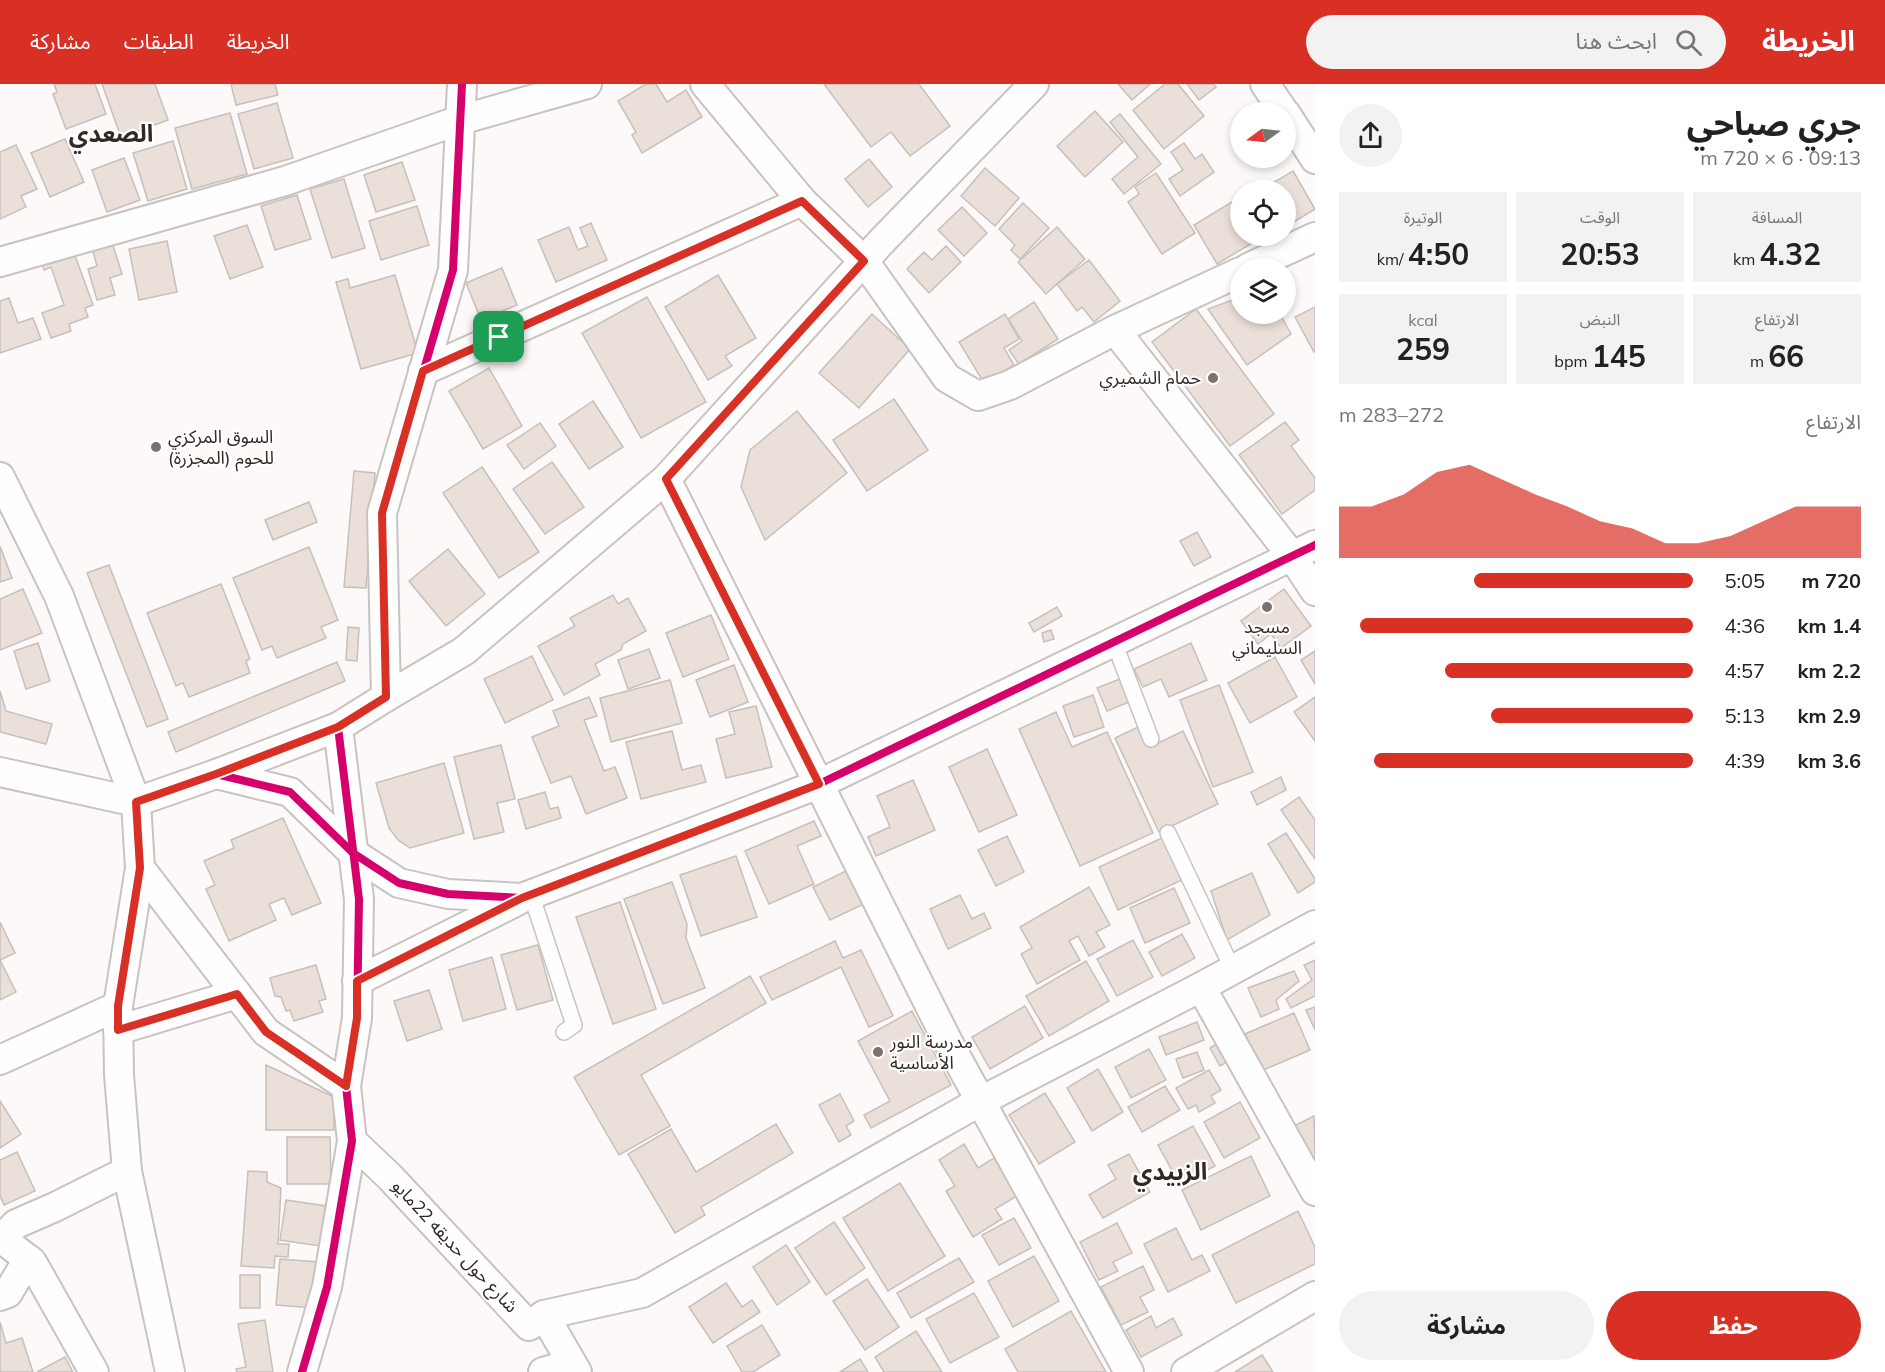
<!DOCTYPE html>
<html lang="ar">
<meta charset="utf-8">
<style>
:root{--surface:#fff;--page:#f2f2f2;--text:#222;--muted:#767676;--accent:#d93025}
body{margin:0;font-family:Mulish,"Noto Sans Arabic",sans-serif;background:var(--page);color:var(--text);direction:rtl;height:100vh;display:flex;flex-direction:column;font-size:22px;white-space:nowrap}
*{box-sizing:border-box;margin:0}
p{font-size:20px;color:var(--muted)}
.icon{flex:none;width:33px;height:33px;fill:none;stroke:currentColor;stroke-width:2;stroke-linecap:round;stroke-linejoin:round}
.map{position:relative;flex:1;overflow:hidden;direction:ltr}
.side{display:flex;flex-direction:column;background:var(--surface);width:570px}
.side>*{flex:none}
.needle{width:39px;rotate:255deg}
.fabs{position:absolute;left:1230px;top:18px;display:grid;gap:12px}
.fabs a{display:grid;place-items:center;width:66px;height:66px;border-radius:50%;background:var(--surface);box-shadow:0 3px 9px #0003;font-size:30px}
.pin{position:absolute;display:grid;place-items:center;width:51px;height:51px;color:#fff;margin:-26px;border-radius:12px;box-shadow:0 3px 9px #0006}
.round{display:grid;place-items:center;flex:none;width:63px;height:63px;border-radius:32px;background:var(--page)}
.headline{display:flex;align-items:center;justify-content:space-between;height:102px;padding:0 24px}
h1{font-size:33px;font-weight:700;line-height:45px}
.metrics{display:grid;grid-template-columns:repeat(3,1fr);gap:9px;height:102px;padding:6px 24px}
.metrics div{display:grid;align-content:center;border-radius:0px;background:var(--page);text-align:center}
.metrics b{font-size:30px;font-weight:700}
.metrics small{font-size:16px;font-weight:400}
.metrics p{font-size:16px}
.chart{height:168px;padding:12px 24px}
.chart p{display:flex;justify-content:space-between}
.chart svg{width:100%;height:108px;margin-top:6px;fill:var(--accent);opacity:.7}
.button{display:flex;gap:12px;margin-top:auto;padding:12px 24px}
.button a{flex:1;height:69px;border-radius:36px;background:var(--accent);color:#fff;font-size:24px;font-weight:700;line-height:69px;text-align:center}
.button a+a{background:var(--page);color:var(--text)}
ul{padding:0 24px;list-style:none;font-size:20px}
li{display:grid;grid-template-columns:96px 72px 1fr;align-items:center;height:45px}
li i{height:15px;border-radius:8px;background:var(--accent)}
header{display:flex;align-items:center;gap:36px;box-sizing:border-box;height:84px;padding:0 30px;background:var(--accent);color:#fff}
header strong{font-size:28px}
nav{display:flex;gap:33px;margin-inline-start:auto;font-size:21px}
.search{width:420px;height:54px;background:var(--page);display:flex;align-items:center;gap:15px;box-sizing:border-box;padding:0 21px;border-radius:33px;color:var(--muted);font-size:22px}
main{display:flex;flex:1;min-height:0}
.map>svg:first-child{display:block}
.building{fill:#ebdfd9;stroke:#c6c0bd;stroke-width:1.5}
.lines{fill:none;stroke-linecap:round;stroke-linejoin:round}
.lane-casing{stroke:#c9c3c0;stroke-width:18}
.street-casing{stroke:#c9c3c0;stroke-width:32}
.lane{stroke:#fffefe;stroke-width:15}
.street{stroke:#fffefe;stroke-width:28}
.cycleway-casing{stroke:#fff;stroke-width:11}
.cycleway{stroke:#d6006c;stroke-width:8}
.route-casing{stroke:#fff;stroke-width:12}
.route{stroke:#d93025;stroke-width:8}
.poi-dot{fill:#79726e;stroke:#fff;stroke-width:2}
.labels{text-anchor:middle;stroke-width:4.5;stroke-linejoin:round;paint-order:stroke}
.poi-label{font-size:18px;fill:#332924;stroke:#fff;text-anchor:start}
.street-label{font-size:18px;fill:#332924;stroke:#fff}
.district-label{font-size:24px;font-weight:bold;fill:#332924;stroke:#fff}
</style>
<header>
<strong>الخريطة</strong>
<div class="search"><svg class="icon" aria-label="search" viewBox="0 0 24 24"><circle cx="10" cy="10" r="6"/><path d="M15 15l6 6"/></svg>ابحث هنا</div>
<nav><a>الخريطة</a><a>الطبقات</a><a>مشاركة</a></nav>
</header>
<main>
<section class="side">
<div class="headline"><div><h1>جري صباحي</h1><p>09:13 · 6 × 720 m</p></div><a class="round"><svg class="icon" aria-label="share" viewBox="0 0 24 24"><path d="M12 15V3M7 8l5-5 5 5M5 13v7h14v-7"/></svg></a></div>
<div class="metrics">
<div><p>المسافة</p><b>4.32<small> km</small></b></div>
<div><p>الوقت</p><b>20:53</b></div>
<div><p>الوتيرة</p><b>4:50<small> /km</small></b></div>
</div>
<div class="metrics">
<div><p>الارتفاع</p><b>66<small> m</small></b></div>
<div><p>النبض</p><b>145<small> bpm</small></b></div>
<div><p>kcal</p><b>259</b></div>
</div>
<div class="chart"><p><span>الارتفاع</span>272–283 m</p>
<svg viewBox="0 0 160 44" preserveAspectRatio="none"><path d="M0 44V23L10 23L20 18L30 9L40 6L50 12L60 18L70 23L80 29L90 32L100 38L110 38L120 35L130 29L140 23L150 23L160 23V44z"/></svg>
</div>
<ul>
<li><b>720 m</b>5:05<i style="width:62%"></i></li>
<li><b>1.4 km</b>4:36<i style="width:94%"></i></li>
<li><b>2.2 km</b>4:57<i style="width:70%"></i></li>
<li><b>2.9 km</b>5:13<i style="width:57%"></i></li>
<li><b>3.6 km</b>4:39<i style="width:90%"></i></li>
</ul>
<div class="button"><a>حفظ</a><a>مشاركة</a></div>
</section>
<div class="map">
<svg width="1315" height="1288" viewBox="0 0 1315 1288">
<rect width="100%" height="100%" fill="#fcf9f8"/>
<!-- building -->
<g class="building">
<polygon points="54,0 95,0 106,30 66,45 53,10 57,8"/>
<polygon points="102,0 155,0 168,36 121,53"/>
<polygon points="231,0 275,0 278,11 236,21"/>
<polygon points="646,0 656,0 667,18 686,6 702,33 642,69 632,51 636,48 618,17"/>
<polygon points="824,0 919,0 950,42 910,72 891,48 871,63"/>
<polygon points="1118,0 1150,0 1132,16"/>
<polygon points="1165,0 1178,0 1204,32 1164,65 1133,26"/>
<polygon points="1187,0 1213,0 1216,3 1199,16"/>
<polygon points="277,19 293,74 254,85 238,30"/>
<polygon points="1095,27 1123,58 1085,93 1057,62"/>
<polygon points="230,29 247,90 192,105 175,44"/>
<polygon points="1120,30 1161,80 1124,110 1112,95 1138,73 1110,38"/>
<polygon points="65,55 84,98 50,113 31,69"/>
<polygon points="173,57 187,105 148,117 133,69"/>
<polygon points="1184,59 1195,75 1202,70 1214,88 1180,112 1169,95 1183,86 1171,68"/>
<polygon points="16,61 37,105 21,112 26,123 0,135 0,68"/>
<polygon points="124,74 140,116 107,128 92,86"/>
<polygon points="869,75 892,103 868,123 845,95"/>
<polygon points="402,78 415,116 376,128 364,91"/>
<polygon points="985,84 1019,114 995,142 961,112"/>
<polygon points="1293,87 1315,125 1286,143 1286,106 1261,106"/>
<polygon points="1156,89 1195,149 1162,170 1128,118 1139,110 1135,103"/>
<polygon points="344,95 365,164 332,174 310,105"/>
<polygon points="297,111 311,155 275,166 261,122"/>
<polygon points="1240,113 1240,152 1264,152 1217,180 1194,141"/>
<polygon points="1023,119 1049,144 1020,175 1011,166 1015,161 999,145"/>
<polygon points="417,122 429,161 381,176 369,137"/>
<polygon points="962,123 987,149 964,172 938,146"/>
<polygon points="591,139 607,176 556,198 538,156 569,143 578,166 588,162 580,144"/>
<polygon points="247,141 263,183 230,195 214,152"/>
<polygon points="1057,143 1085,175 1046,210 1018,178"/>
<polygon points="167,157 177,208 139,216 129,165"/>
<polygon points="112,158 122,190 110,194 115,211 97,216 88,185 97,182 92,164"/>
<polygon points="946,162 961,178 929,209 907,185 924,168 932,176"/>
<polygon points="72,163 93,221 85,224 88,233 69,240 71,247 51,254 42,229 64,221 51,183 44,186 40,174"/>
<polygon points="1089,176 1120,217 1094,238 1082,223 1077,227 1057,200"/>
<polygon points="502,184 517,221 481,236 466,199"/>
<polygon points="395,191 418,269 361,285 336,198 348,195 350,204"/>
<polygon points="718,191 756,254 725,272 732,282 708,296 665,223"/>
<polygon points="647,213 706,318 641,354 582,249"/>
<polygon points="1240,213 1240,230 1280,230 1291,250 1247,281 1208,225"/>
<polygon points="9,214 18,239 33,234 41,255 0,269 0,217"/>
<polygon points="1034,218 1058,255 1019,280 1009,266 1022,257 1008,235"/>
<polygon points="1315,223 1315,267 1314,268 1295,233"/>
<polygon points="1196,225 1274,330 1230,362 1152,258"/>
<polygon points="872,230 910,265 859,324 819,289"/>
<polygon points="1005,230 1019,255 1004,264 1014,281 984,299 959,258"/>
<polygon points="489,284 522,342 483,365 449,307"/>
<polygon points="894,315 928,366 867,407 833,356"/>
<polygon points="593,317 623,363 589,385 559,340"/>
<polygon points="797,327 847,389 765,456 741,403 750,366"/>
<polygon points="1285,338 1299,356 1291,362 1315,394 1315,406 1282,430 1239,371"/>
<polygon points="540,339 556,362 524,385 507,361"/>
<polygon points="552,378 584,423 545,450 513,405"/>
<polygon points="482,383 539,468 499,494 443,409"/>
<polygon points="354,387 375,389 366,504 344,503"/>
<polygon points="309,418 317,438 273,456 265,436"/>
<polygon points="1197,448 1211,473 1194,482 1180,457"/>
<polygon points="0,462 12,494 0,498"/>
<polygon points="309,463 338,536 321,543 326,554 277,574 272,562 262,566 233,494"/>
<polygon points="448,465 485,510 446,542 409,497"/>
<polygon points="109,481 168,635 147,643 87,489"/>
<polygon points="221,500 250,575 246,577 250,589 189,613 183,599 176,602 147,529"/>
<polygon points="23,505 42,549 0,566 0,515"/>
<polygon points="1284,505 1311,542 1281,564 1271,550 1258,560 1241,537"/>
<polygon points="613,511 618,520 628,514 646,547 623,560 621,566 595,580 600,591 564,611 538,562 575,542 570,534"/>
<polygon points="1057,523 1062,532 1034,548 1029,539"/>
<polygon points="711,531 729,575 683,593 666,549"/>
<polygon points="348,543 359,544 357,577 346,576"/>
<polygon points="1051,546 1054,555 1044,558 1042,549"/>
<polygon points="38,559 50,597 26,605 14,567"/>
<polygon points="1191,559 1207,596 1169,613 1161,595 1143,603 1134,585"/>
<polygon points="649,565 660,594 628,605 618,576"/>
<polygon points="1315,567 1315,600 1301,576"/>
<polygon points="532,572 553,616 505,639 484,595"/>
<polygon points="1275,573 1297,613 1250,639 1228,599"/>
<polygon points="337,578 345,597 176,668 168,648"/>
<polygon points="734,581 748,618 710,633 696,596"/>
<polygon points="1120,595 1129,618 1107,627 1097,604"/>
<polygon points="670,596 682,639 611,658 600,614"/>
<polygon points="1219,601 1253,688 1213,703 1180,616"/>
<polygon points="0,607 6,627 52,640 46,660 0,648"/>
<polygon points="1093,611 1104,643 1074,653 1063,622"/>
<polygon points="589,613 597,632 584,636 604,687 615,683 627,714 586,730 571,692 551,699 532,653 559,642 553,627"/>
<polygon points="1315,613 1315,657 1294,628"/>
<polygon points="756,622 772,683 726,694 716,655 735,650 729,628"/>
<polygon points="1056,628 1072,663 1107,648 1153,749 1080,782 1019,645"/>
<polygon points="1140,642 1150,663 1183,647 1218,720 1159,748 1115,654"/>
<polygon points="672,647 682,686 701,681 706,698 641,715 626,658"/>
<polygon points="501,661 515,715 497,719 504,748 474,755 454,673"/>
<polygon points="987,665 1017,731 979,748 949,683"/>
<polygon points="444,679 464,749 410,764 398,756 389,744 376,699"/>
<polygon points="1281,693 1286,706 1257,721 1251,708"/>
<polygon points="913,696 935,746 876,772 868,753 890,743 877,712"/>
<polygon points="545,708 550,725 558,723 561,734 526,745 518,716"/>
<polygon points="1299,713 1315,736 1315,775 1281,726"/>
<polygon points="283,734 321,819 292,831 284,814 269,820 276,836 229,857 206,805 215,801 204,777 234,764 231,756"/>
<polygon points="814,737 821,752 797,762 814,800 769,820 745,767"/>
<polygon points="1286,749 1315,795 1315,798 1298,809 1268,760"/>
<polygon points="1007,752 1024,788 996,802 978,766"/>
<polygon points="1164,753 1184,795 1118,826 1099,783"/>
<polygon points="736,772 757,833 701,852 680,791"/>
<polygon points="848,786 864,820 830,836 813,803"/>
<polygon points="1252,789 1270,831 1227,856 1211,807"/>
<polygon points="672,798 687,840 686,854 705,904 663,920 624,815"/>
<polygon points="1089,803 1110,841 1096,848 1105,863 1089,872 1078,852 1069,857 1080,876 1037,900 1021,870 1032,864 1020,843"/>
<polygon points="1174,804 1190,839 1145,859 1130,824"/>
<polygon points="960,811 972,835 984,829 991,844 948,865 930,825"/>
<polygon points="620,818 656,925 613,940 576,833"/>
<polygon points="0,838 15,869 0,876 16,908 0,916"/>
<polygon points="1182,850 1195,874 1162,892 1149,868"/>
<polygon points="1133,856 1153,893 1117,912 1097,875"/>
<polygon points="835,857 843,874 861,866 893,932 869,943 841,883 772,916 760,893"/>
<polygon points="538,861 553,916 517,926 501,871"/>
<polygon points="492,873 506,925 463,937 449,886"/>
<polygon points="1315,876 1315,912 1291,924 1286,915 1312,896 1304,881"/>
<polygon points="1086,877 1109,917 1049,952 1026,912"/>
<polygon points="316,881 326,915 319,917 323,928 294,937 290,926 286,927 281,913 275,912 270,894"/>
<polygon points="1294,887 1299,897 1276,916 1279,925 1261,933 1248,904"/>
<polygon points="750,892 766,919 641,991 670,1042 619,1071 574,993"/>
<polygon points="429,906 442,945 407,957 394,917"/>
<polygon points="1025,922 1043,954 990,985 972,953"/>
<polygon points="1315,923 1315,946 1306,926"/>
<polygon points="912,927 951,1001 871,1044 864,1031 890,1017 858,957"/>
<polygon points="1294,929 1310,966 1261,987 1245,950"/>
<polygon points="1197,938 1204,956 1166,971 1159,953"/>
<polygon points="1221,957 1232,975 1220,982 1210,964"/>
<polygon points="1149,965 1166,996 1131,1014 1115,983"/>
<polygon points="1197,968 1204,986 1183,994 1176,975"/>
<polygon points="266,981 334,1013 334,1046 266,1046"/>
<polygon points="1098,985 1123,1028 1092,1047 1067,1004"/>
<polygon points="1209,986 1221,1006 1211,1012 1215,1019 1199,1028 1196,1021 1188,1025 1176,1004"/>
<polygon points="1165,1002 1180,1026 1142,1048 1128,1023"/>
<polygon points="1045,1009 1075,1058 1039,1080 1009,1031"/>
<polygon points="840,1010 854,1037 846,1042 851,1051 839,1058 819,1021"/>
<polygon points="0,1017 21,1050 0,1064"/>
<polygon points="1240,1018 1260,1054 1224,1074 1204,1038"/>
<polygon points="1314,1032 1315,1074 1311,1076 1294,1042"/>
<polygon points="776,1040 793,1069 701,1123 705,1131 675,1149 628,1070 671,1045 696,1088"/>
<polygon points="1193,1042 1215,1082 1180,1101 1158,1061"/>
<polygon points="287,1053 330,1053 331,1100 287,1100"/>
<polygon points="964,1060 978,1084 994,1074 1017,1112 995,1125 1002,1135 973,1153 946,1107 955,1102 939,1076"/>
<polygon points="17,1068 35,1107 4,1121 0,1112 0,1076"/>
<polygon points="1129,1070 1150,1108 1103,1134 1089,1111 1116,1095 1108,1081"/>
<polygon points="1251,1072 1270,1112 1201,1146 1182,1106"/>
<polygon points="248,1087 267,1088 267,1098 281,1104 278,1160 289,1160 288,1173 275,1172 274,1184 241,1182"/>
<polygon points="900,1099 945,1172 888,1207 843,1134"/>
<polygon points="286,1116 326,1122 320,1162 280,1156"/>
<polygon points="1298,1127 1315,1163 1315,1180 1236,1219 1212,1171"/>
<polygon points="1014,1134 1031,1164 999,1181 982,1151"/>
<polygon points="834,1138 865,1184 826,1211 795,1164"/>
<polygon points="1117,1139 1132,1169 1113,1178 1118,1187 1099,1196 1080,1158"/>
<polygon points="1176,1144 1192,1176 1202,1171 1210,1187 1168,1208 1144,1160"/>
<polygon points="786,1161 810,1198 777,1221 753,1183"/>
<polygon points="1034,1172 1059,1217 1013,1243 988,1197"/>
<polygon points="959,1174 974,1198 911,1234 897,1209"/>
<polygon points="280,1175 318,1178 314,1224 276,1221"/>
<polygon points="1143,1182 1154,1206 1140,1213 1148,1228 1121,1241 1101,1203"/>
<rect x="240" y="1191" width="20" height="33"/>
<polygon points="867,1195 899,1243 865,1266 833,1217"/>
<polygon points="726,1199 742,1223 752,1216 760,1228 713,1259 689,1223"/>
<polygon points="974,1209 999,1253 950,1279 926,1235"/>
<polygon points="1071,1227 1106,1288 1018,1288 1005,1265"/>
<polygon points="1151,1232 1156,1244 1173,1234 1182,1251 1141,1273 1126,1246"/>
<polygon points="265,1236 273,1288 237,1288 236,1285 246,1283 238,1240"/>
<polygon points="0,1238 6,1259 22,1254 33,1288 0,1288"/>
<polygon points="762,1241 780,1271 753,1288 742,1288 727,1262"/>
<polygon points="916,1247 942,1288 884,1288 875,1273"/>
<polygon points="1262,1271 1273,1288 1235,1288"/>
<polygon points="65,1273 73,1288 37,1288"/>
<polygon points="860,1275 868,1288 840,1288"/>
</g>
<g class="lines">
<defs>
<g id="lane">
<polyline points="1114,558 1151,655"/>
<polyline points="1168,749 1233,886"/>
<polyline points="531,810 574,941 564,948"/>
</g>
<g id="street">
<polyline points="1265,0 1284,28"/>
<polyline points="1286,30 1315,75"/>
<polyline points="802,117 864,177 947,294 978,312 1010,301 1115,246 1240,188"/>
<polyline points="0,178 285,97 460,36 587,0"/>
<polyline points="1248,184 1315,153"/>
<polyline points="1115,246 1292,472 1315,507"/>
<polyline points="423,287 802,117 705,0"/>
<polyline points="0,393 59,512 136,718 140,784 118,922 119,991 127,1087 170,1288"/>
<polyline points="666,395 947,956 1129,1288"/>
<polyline points="386,613 464,567 666,395 881,158 1034,0"/>
<polyline points="0,688 136,718 216,690 338,643"/>
<polyline points="216,690 290,708 353,769 399,799 448,810 522,814 819,700 1315,461"/>
<polyline points="140,784 266,948 346,1002"/>
<polyline points="357,897 519,816"/>
<polyline points="1201,903 1315,1107"/>
<polyline points="118,946 237,910"/>
<polyline points="0,976 118,922"/>
<polyline points="352,1057 390,1093 529,1242 544,1231 642,1209 979,1018 1201,903 1315,841"/>
<polyline points="28,1175 32,1178 94,1288"/>
<polyline points="0,1212 8,1209 28,1175 2,1155 16,1140 55,1123 127,1087"/>
<polyline points="544,1231 577,1288"/>
<polyline points="302,1288 327,1203 352,1057 346,1002 357,934 359,815 338,643 386,613 382,429 453,186 462,0"/>
<polyline points="543,1288 572,1280"/>
<polyline points="1186,1288 1315,1212"/>
</g>
</defs>
<!-- lane casing -->
<use href="#lane" class="lane-casing"/>
<!-- street casing -->
<use href="#street" class="street-casing"/>
<!-- lane -->
<use href="#lane" class="lane"/>
<!-- street -->
<use href="#street" class="street"/>
<defs>
<g id="cycleway">
<polyline points="216,690 290,708 353,769 399,799 448,810 522,814 819,700 1315,461"/>
<polyline points="302,1288 327,1203 352,1057 346,1002 357,934 359,815 338,643 386,613 382,429 453,186 462,0"/>
</g>
</defs>
<!-- cycleway casing -->
<use href="#cycleway" class="cycleway-casing"/>
<!-- cycleway -->
<use href="#cycleway" class="cycleway"/>
</g>
<g class="lines">
<defs>
<polygon id="route" points="802,117 864,177 666,395 819,700 522,814 357,897 357,934 346,1002 266,948 237,910 118,946 118,922 140,784 136,718 216,690 338,643 386,613 382,429 423,287"/>
</defs>
<!-- route casing -->
<use href="#route" class="route-casing"/>
<!-- route -->
<use href="#route" class="route"/>
</g>
<!-- markers -->
<g class="poi-dot">
<circle cx="1213" cy="294" r="6"/>
<circle cx="156" cy="363" r="6"/>
<circle cx="1267" cy="523" r="6"/>
<circle cx="878" cy="968" r="6"/>
</g>
<g class="labels">
<!-- poi labels -->
<g class="poi-label">
<text x="1201" y="300" text-anchor="end">حمام الشميري</text>
<text x="168" y="359">السوق المركزي<tspan x="168" dy="21">للحوم (المجزرة)</tspan></text>
<text x="1267" y="549" text-anchor="middle">مسجد<tspan x="1267" dy="21">السليماني</tspan></text>
<text x="890" y="964">مدرسة النور<tspan x="890" dy="21">الأساسية</tspan></text>
</g>
<!-- street labels -->
<g class="street-label">
<text transform="translate(455 1162) rotate(47)" y="6">شارع حول حديقه 22مايو</text>
</g>
<!-- district labels -->
<g class="district-label">
<text x="111" y="58">الصعدي</text>
<text x="1170" y="1096">الزبيدي</text>
</g>
</g>
</svg>
<div class="fabs">
<a><svg class="needle" viewBox="-14 -14 28 28"><path d="M0-13l5 13h-10z" fill="#e53935"/><path d="M0 13l5-13h-10z" fill="#767676"/></svg></a>
<a><svg class="icon" aria-label="locate" viewBox="0 0 24 24"><circle cx="12" cy="12" r="6"/><path d="M12 2v4M12 18v4M2 12h4M18 12h4"/></svg></a>
<a><svg class="icon" aria-label="layers" viewBox="0 0 24 24"><path d="M12 4l9 5-9 5-9-5zM3 14l9 5 9-5"/></svg></a>
</div>
<div class="pin" style="left:499px;top:253px;background:#1e9e55"><svg class="icon" aria-label="arrive" viewBox="0 0 24 24"><path d="M6 21V4h12l-3 4 3 4H6"/></svg></div>
</div>
</main>
